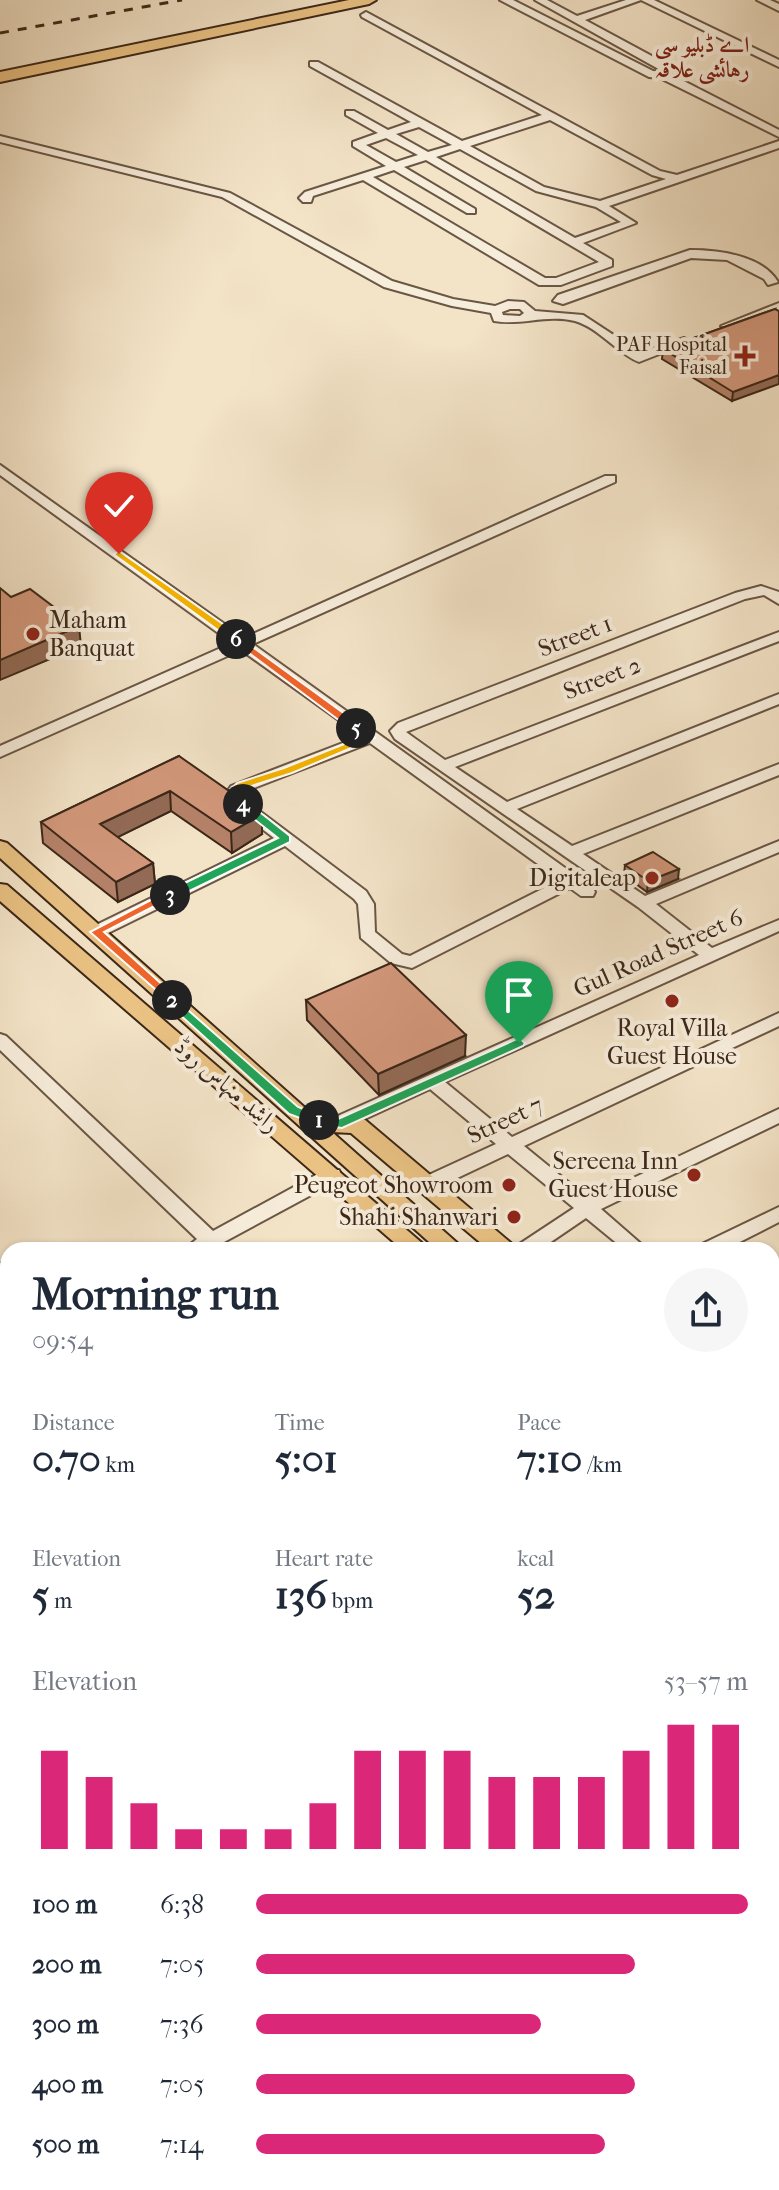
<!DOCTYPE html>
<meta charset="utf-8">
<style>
:root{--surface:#fff;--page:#f6f6f7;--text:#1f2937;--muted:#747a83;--accent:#db2777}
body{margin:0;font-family:"IM FELL French Canon",Amiri,serif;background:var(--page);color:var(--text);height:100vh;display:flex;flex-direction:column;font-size:30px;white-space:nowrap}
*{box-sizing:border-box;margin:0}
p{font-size:26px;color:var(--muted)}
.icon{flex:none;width:44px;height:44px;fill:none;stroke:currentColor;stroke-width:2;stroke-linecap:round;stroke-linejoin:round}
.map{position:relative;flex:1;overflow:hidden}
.panel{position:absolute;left:0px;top:1242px;width:780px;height:948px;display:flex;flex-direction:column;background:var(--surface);border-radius:24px 24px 0 0;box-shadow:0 2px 6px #0004}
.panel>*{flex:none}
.pin{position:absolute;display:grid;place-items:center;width:68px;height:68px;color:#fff;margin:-82px -34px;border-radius:50% 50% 50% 0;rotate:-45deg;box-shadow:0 0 8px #0007}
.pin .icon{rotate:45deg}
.km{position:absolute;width:40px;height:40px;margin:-20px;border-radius:50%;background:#222;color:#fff;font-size:22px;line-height:40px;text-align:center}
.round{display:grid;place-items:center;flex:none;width:84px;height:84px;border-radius:42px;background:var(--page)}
.summary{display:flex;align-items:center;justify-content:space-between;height:136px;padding:0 32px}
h1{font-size:44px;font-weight:800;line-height:60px}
.metrics{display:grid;grid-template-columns:repeat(3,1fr);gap:12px;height:136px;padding:8px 32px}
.metrics div{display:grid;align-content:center}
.metrics b{font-size:40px;font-weight:800}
.metrics small{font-size:22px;font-weight:400}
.metrics p{font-size:22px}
.chart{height:224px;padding:16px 32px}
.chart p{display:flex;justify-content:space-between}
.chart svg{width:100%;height:144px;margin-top:8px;stroke:var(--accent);stroke-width:6}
ul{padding:0 32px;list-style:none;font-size:26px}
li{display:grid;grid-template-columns:128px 96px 1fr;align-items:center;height:60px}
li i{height:20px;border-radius:10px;background:var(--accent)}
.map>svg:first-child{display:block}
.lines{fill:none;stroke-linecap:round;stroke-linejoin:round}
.minor-casing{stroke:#6a5644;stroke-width:4}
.major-casing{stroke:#3c2718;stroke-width:4}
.highway-casing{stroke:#3c2718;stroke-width:4}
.minor{fill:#f7eddb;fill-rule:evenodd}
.major{fill:#eac284;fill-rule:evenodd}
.highway{fill:#eac284;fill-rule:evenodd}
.rail{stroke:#3c2718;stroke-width:3;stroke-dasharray:9 9;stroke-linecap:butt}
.wall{fill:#b58269;stroke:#3c2718;stroke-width:2}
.shaded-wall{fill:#936a55;stroke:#3c2718;stroke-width:2}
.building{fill:#d2977a;stroke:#3c2718;stroke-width:2}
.split-1{fill:#22a559;stroke:#fff;stroke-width:2}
.split-2{fill:#22a559;stroke:#fff;stroke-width:2}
.split-3{fill:#f0652b;stroke:#fff;stroke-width:2}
.split-4{fill:#22a559;stroke:#fff;stroke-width:2}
.split-5{fill:#f5b400;stroke:#fff;stroke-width:2}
.split-6{fill:#f0652b;stroke:#fff;stroke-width:2}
.split-7{fill:#f5b400;stroke:#fff;stroke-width:2}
.poi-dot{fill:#8f2418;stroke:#f7eddb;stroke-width:3}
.labels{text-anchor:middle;stroke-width:8;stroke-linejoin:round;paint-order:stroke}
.far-poi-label{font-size:20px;fill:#3c2718;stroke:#f7eddb;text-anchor:end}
.far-neighbourhood-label{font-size:22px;font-weight:bold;fill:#7a1f14;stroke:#f7eddb}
.poi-label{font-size:24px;fill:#3c2718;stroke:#f7eddb;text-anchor:end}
.street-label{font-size:24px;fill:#3c2718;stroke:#f7eddb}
</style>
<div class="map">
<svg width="779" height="2190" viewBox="0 0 779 2190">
<rect width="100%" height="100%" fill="#f3e3c7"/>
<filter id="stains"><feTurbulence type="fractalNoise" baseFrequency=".0025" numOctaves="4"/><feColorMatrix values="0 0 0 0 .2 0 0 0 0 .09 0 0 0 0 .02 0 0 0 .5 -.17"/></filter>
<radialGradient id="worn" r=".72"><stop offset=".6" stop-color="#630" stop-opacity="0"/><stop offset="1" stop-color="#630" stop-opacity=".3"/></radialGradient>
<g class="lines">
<defs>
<g id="minor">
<polygon points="500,0 513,0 653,71 664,72 535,0 547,0 577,16 626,0 641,0 585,20 674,68 672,75 779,130 779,137 660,78 649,77"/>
<polygon points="641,0 654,0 779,60 779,67"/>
<polygon points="757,0 770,0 779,4 779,11"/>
<path d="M366,12L660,171L677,175L779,141V148L609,206L636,223L583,243L612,260V266L561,285H539L363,180L313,196L311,202H303L299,198L305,192L386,166L353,146V142L378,133L346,115V111H354L388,130L411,122L310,66V62H318L462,141L542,115L362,17L361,15ZM550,120L652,175L666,179L600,201L544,187L470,146ZM419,127L452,145L428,152L396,134ZM386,138L418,155L396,162L366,145ZM460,149L536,191L596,207L621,222L575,238L436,157ZM426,160L599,262L556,278H545L373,177L394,170L467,213H475V209L404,167Z"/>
<path d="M0,136L230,193L392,281L453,299L495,306L508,301L524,302L535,311L583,315L641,353L684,338L690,342L639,362C617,353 599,328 575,321C546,314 522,326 494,321L491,313L452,306L384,287L222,197L0,142ZM510,309H520L524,313L520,316L503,315L502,312Z"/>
<path d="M690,250C718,250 762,255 778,282L768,285L764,279L727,260L691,258L563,304L553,301L558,295Z"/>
<polygon points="779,303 779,311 731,329 721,326"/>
<path d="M0,465L244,638L605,476H615V482L253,644L593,888L595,892L593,896H581L570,888L412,968L391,963L361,938L358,904L354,899L285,846L102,936H90L88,932L90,928L274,838L240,812L229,789L231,786L361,736L241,650L0,757V746L232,643L0,475ZM370,743L560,880L410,956L402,954L375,932L374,904L366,891L253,806L246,791Z"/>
<polygon points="761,586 779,592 779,604 764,595 745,599 406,732 445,760 779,632 779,641 455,767 507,802 779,694 779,704 517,809 572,846 779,764 779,775 583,854 645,896 779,841 779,852 656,904 712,948 779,920 779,931 445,1082 512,1137 779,1013 779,1026 524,1146 589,1199 779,1109 779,1123 601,1209 648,1250 625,1250 586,1218 539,1250 515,1250 518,1245 574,1208 508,1154 434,1189 420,1189 418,1184 420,1179 496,1144 430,1089 343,1129 331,1129 328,1124 331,1119 699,955 638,907 395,739 390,731 398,723 735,593"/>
<polygon points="0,1034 6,1036 213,1231 325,1170 339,1170 341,1175 339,1180 224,1242 231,1250 183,1250 197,1239 0,1050"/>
<polygon points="779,1207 779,1222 724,1250 697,1250 700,1245"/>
<polygon points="0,1263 8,1266 8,1284 0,1281"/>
<polygon points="779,1321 779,1337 772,1340 772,1324"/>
<polygon points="8,1339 8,1356 0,1359 0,1342"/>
<polygon points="772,1351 779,1354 779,1373 772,1370"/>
<polygon points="779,1456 779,1475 772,1477 772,1458"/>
<polygon points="772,1925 779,1927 779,1954 772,1952"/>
<polygon points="100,2182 129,2182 132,2190 103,2190"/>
<polygon points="404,2182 433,2182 436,2190 407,2190"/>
<polygon points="706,2182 737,2182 740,2190 709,2190"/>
</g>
<g id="major">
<polygon points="0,841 7,843 304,1107 331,1116 364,1119 512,1244 516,1250 489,1250 351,1133 332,1132 465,1250 438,1250 0,858"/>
<polygon points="0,884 7,885 430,1250 403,1250 0,901"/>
<polygon points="772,1468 779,1470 779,1495 772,1493"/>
<polygon points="772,1514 779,1517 779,1542 772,1539"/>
<polygon points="772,1551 779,1554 779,1579 772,1577"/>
</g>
<polygon id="highway" points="349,0 376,0 369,4 0,82 0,72"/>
</defs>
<!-- minor casing -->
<use href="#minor" class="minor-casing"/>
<!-- major casing -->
<use href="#major" class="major-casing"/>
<!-- highway casing -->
<use href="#highway" class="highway-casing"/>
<!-- minor -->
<use href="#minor" class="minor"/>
<!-- major -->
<use href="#major" class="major"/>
<!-- highway -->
<use href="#highway" class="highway"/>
<!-- rail -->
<polyline class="rail" points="0,33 182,0"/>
</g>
<!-- wall -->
<g class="wall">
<polygon points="775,309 732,401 662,359 663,349"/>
<polygon points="179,756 262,834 232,853 171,811 117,837 153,863 155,884 118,902 43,843 41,822"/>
<polygon points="625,865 678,879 647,892 624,875"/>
<polygon points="306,1000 465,1056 379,1095 307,1020"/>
<polygon points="779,1737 779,1792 772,1786 772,1743"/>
</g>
<!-- shaded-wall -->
<g class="shaded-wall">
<polygon points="779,375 779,384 732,401 733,392"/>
<polygon points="79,626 81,646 0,680 0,660"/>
<polygon points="170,791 171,811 102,845 100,824"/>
<polygon points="262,814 262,834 232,853 231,832"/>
<polygon points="153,863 155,884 118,902 116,882"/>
<polygon points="679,869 678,879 647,892 648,881"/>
<polygon points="466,1035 465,1056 379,1095 378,1074"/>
</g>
<!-- building -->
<g class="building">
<polygon points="775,309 779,311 779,375 733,392 663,349"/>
<polygon points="0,588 11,597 30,589 79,626 0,660"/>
<polygon points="179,756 262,814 231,832 170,791 100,824 153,863 116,882 41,822"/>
<polygon points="653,852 679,869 648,881 625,865"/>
<polygon points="391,963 466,1035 378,1074 306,1000"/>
<polygon points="779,1737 779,1770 772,1763 772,1743"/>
</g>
<!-- split-1 -->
<polygon class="split-1" points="519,1038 525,1043 523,1046 342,1128 319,1125 312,1120 319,1115 336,1120"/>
<!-- split-2 -->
<polygon class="split-2" points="172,996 298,1107 323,1117 323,1123 319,1125 289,1114 167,1003 167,997"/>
<!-- split-3 -->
<polygon class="split-3" points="166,892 176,895 104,932 176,997 176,1003 172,1004 90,932"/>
<!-- split-4 -->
<polygon class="split-4" points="239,802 247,802 290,836 290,842 175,898 166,898 166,892 278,838 239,807"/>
<!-- split-5 -->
<polygon class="split-5" points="352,725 360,725 375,738 292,773 245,788 249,804 239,807 231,789 237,783 284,768 362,737 352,730"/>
<!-- split-6 -->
<polygon class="split-6" points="236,635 360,725 360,730 352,730 233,641 233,636"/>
<!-- split-7 -->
<polygon class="split-7" points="119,551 240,636 240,641 233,641 116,556 114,554"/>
<!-- markers -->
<g class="poi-dot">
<path d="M741 344h8v8h8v8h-8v8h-8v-8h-8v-8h8z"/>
<circle cx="33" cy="634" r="8"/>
<circle cx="652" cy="878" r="8"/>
<circle cx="672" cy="1001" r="8"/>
<circle cx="694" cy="1175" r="8"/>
<circle cx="509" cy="1185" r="8"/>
<circle cx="514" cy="1217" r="8"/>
</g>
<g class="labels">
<!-- far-poi labels -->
<g class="far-poi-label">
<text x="727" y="351">PAF Hospital<tspan x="727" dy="23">Faisal</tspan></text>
</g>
<!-- far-neighbourhood labels -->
<g class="far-neighbourhood-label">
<text x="702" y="52">اے ڈبلیو سی<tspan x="702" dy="25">رہائشی علاقہ</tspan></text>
</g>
<!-- poi labels -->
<g class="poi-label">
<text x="49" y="628" text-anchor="start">Maham<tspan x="49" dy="28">Banquat</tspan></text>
<text x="636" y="886">Digitaleap</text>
<text x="672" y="1036" text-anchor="middle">Royal Villa<tspan x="672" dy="28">Guest House</tspan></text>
<text x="678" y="1169">Sereena Inn<tspan x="678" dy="28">Guest House</tspan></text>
<text x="493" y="1193">Peugeot Showroom</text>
<text x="498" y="1225">Shahi Shanwari</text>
</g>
<!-- street labels -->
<g class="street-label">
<text transform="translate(575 636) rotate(-21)" y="8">Street 1</text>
<text transform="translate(602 678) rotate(-21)" y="8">Street 2</text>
<text transform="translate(658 953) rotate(-24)" y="8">Gul Road Street 6</text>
<text transform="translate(227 1085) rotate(41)" y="8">راشد منہاس روڈ</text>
<text transform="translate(505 1120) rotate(-25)" y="8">Street 7</text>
</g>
</g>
<rect width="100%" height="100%" filter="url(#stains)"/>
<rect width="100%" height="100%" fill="url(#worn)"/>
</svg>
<div class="pin" style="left:519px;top:1043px;background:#1e9e55"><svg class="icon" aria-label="arrive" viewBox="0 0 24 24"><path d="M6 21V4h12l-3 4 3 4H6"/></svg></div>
<div class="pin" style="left:119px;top:554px;background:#d93025"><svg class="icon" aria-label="check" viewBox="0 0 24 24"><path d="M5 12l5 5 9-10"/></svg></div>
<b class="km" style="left:319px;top:1120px">1</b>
<b class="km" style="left:172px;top:1000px">2</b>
<b class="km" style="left:170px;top:895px">3</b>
<b class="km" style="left:243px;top:804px">4</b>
<b class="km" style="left:356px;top:728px">5</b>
<b class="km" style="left:236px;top:639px">6</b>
<section class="panel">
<div class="summary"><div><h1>Morning run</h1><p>09:54</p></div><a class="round"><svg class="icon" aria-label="share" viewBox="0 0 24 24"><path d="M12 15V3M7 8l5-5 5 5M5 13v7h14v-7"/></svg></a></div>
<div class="metrics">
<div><p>Distance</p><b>0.70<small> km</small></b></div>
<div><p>Time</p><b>5:01</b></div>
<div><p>Pace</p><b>7:10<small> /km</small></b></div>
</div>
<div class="metrics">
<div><p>Elevation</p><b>5<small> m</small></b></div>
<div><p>Heart rate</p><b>136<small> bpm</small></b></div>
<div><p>kcal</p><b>52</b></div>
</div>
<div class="chart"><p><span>Elevation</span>53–57 m</p>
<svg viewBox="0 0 160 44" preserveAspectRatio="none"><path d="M5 44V14M15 44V22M25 44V30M35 44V38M45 44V38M55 44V38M65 44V30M75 44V14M85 44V14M95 44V14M105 44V22M115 44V22M125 44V22M135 44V14M145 44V6M155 44V6"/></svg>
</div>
<ul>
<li><b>100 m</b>6:38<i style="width:100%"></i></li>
<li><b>200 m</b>7:05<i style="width:77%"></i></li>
<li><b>300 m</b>7:36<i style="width:58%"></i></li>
<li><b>400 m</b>7:05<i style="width:77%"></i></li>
<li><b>500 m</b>7:14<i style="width:71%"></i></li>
</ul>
</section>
</div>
